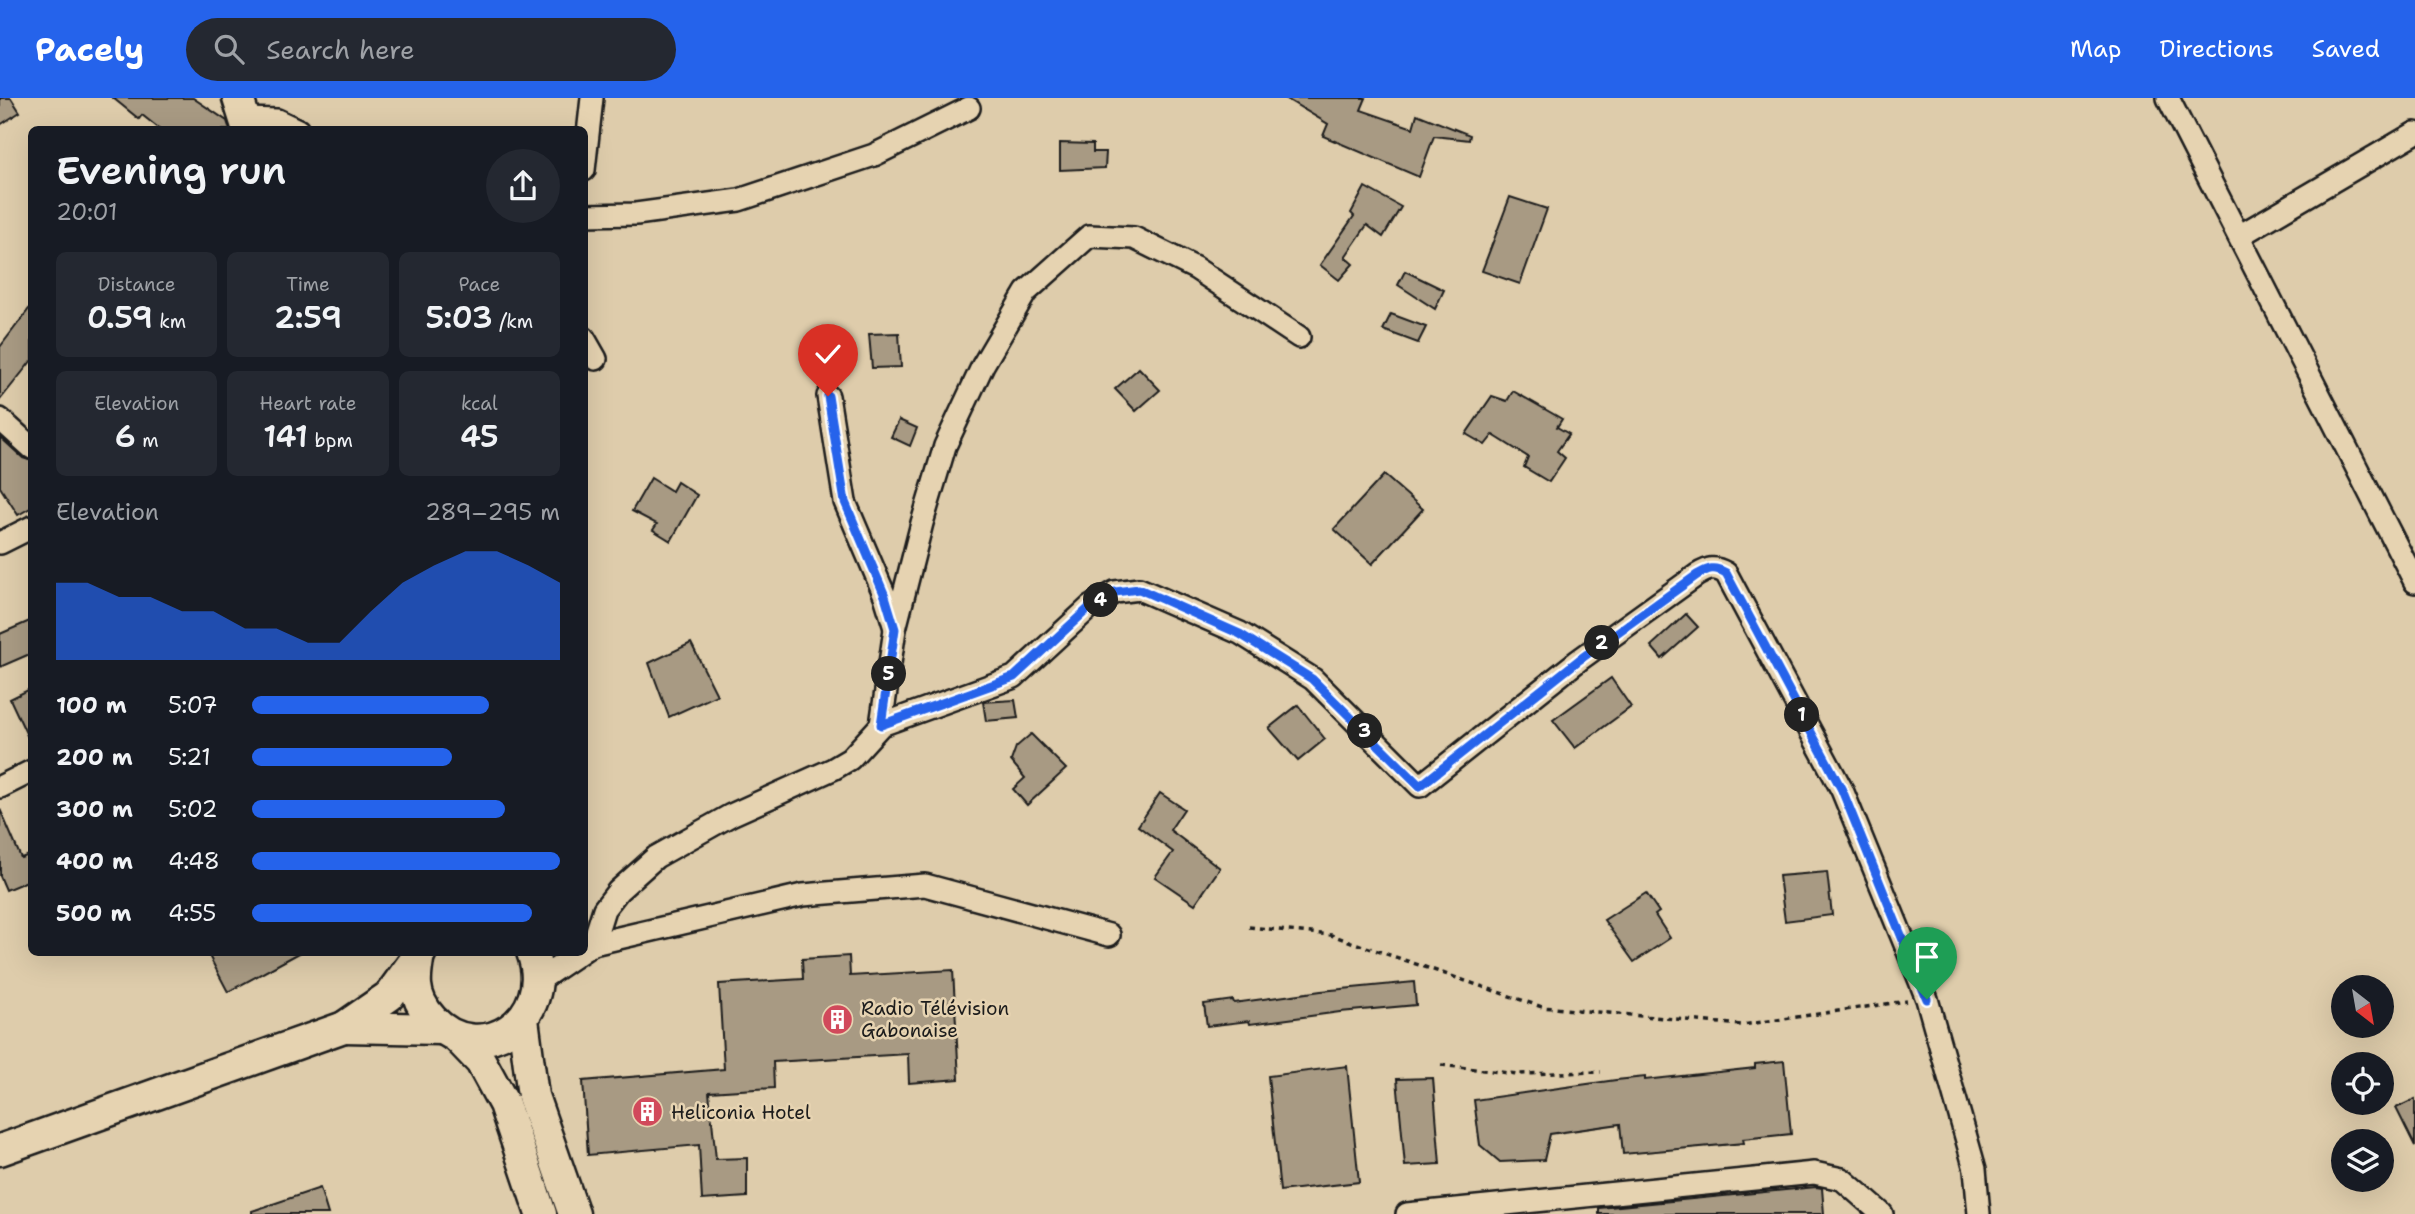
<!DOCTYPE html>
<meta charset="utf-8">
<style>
:root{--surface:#171b24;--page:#242831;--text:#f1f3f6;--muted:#9ea1a6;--accent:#2563eb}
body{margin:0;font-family:"Shantell Sans",sans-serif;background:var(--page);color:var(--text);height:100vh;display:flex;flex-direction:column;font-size:26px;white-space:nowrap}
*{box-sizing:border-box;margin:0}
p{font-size:23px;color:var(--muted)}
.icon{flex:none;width:38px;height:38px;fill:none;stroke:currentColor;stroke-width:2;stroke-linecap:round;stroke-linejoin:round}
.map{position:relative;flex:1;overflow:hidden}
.panel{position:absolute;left:28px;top:28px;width:560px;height:830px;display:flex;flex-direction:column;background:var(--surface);border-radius:10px;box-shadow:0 7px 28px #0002}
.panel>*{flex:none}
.needle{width:46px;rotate:149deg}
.controls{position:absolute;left:2331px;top:877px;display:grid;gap:14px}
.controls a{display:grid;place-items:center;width:63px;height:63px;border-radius:50%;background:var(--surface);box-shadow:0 7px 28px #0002;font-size:35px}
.pin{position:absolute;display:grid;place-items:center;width:60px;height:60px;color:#fff;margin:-72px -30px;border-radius:50% 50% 50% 0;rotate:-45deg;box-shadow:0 0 7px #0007}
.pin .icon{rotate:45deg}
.km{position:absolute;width:35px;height:35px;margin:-18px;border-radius:50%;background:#222;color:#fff;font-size:19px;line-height:35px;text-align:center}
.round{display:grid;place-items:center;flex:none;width:74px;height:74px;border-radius:37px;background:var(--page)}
.overview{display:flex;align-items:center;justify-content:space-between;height:119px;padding:0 28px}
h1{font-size:38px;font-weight:600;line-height:52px}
.metrics{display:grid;grid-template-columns:repeat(3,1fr);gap:10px;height:119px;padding:7px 28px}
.metrics div{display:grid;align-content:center;border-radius:10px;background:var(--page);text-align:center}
.metrics b{font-size:30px;font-weight:600}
.metrics small{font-size:19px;font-weight:400}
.metrics p{font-size:19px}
.chart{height:196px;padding:14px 28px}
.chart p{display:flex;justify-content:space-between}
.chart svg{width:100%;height:126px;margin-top:7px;fill:var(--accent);opacity:.7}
ul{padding:0 28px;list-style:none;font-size:23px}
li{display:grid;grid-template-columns:112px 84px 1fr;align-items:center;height:52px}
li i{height:18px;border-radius:9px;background:var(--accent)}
header{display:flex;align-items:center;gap:42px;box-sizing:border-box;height:98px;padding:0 35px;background:var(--accent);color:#fff}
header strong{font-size:33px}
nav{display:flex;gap:38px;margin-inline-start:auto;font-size:24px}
.search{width:490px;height:63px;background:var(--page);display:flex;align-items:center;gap:18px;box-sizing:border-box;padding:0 24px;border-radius:38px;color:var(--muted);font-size:26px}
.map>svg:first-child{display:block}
.building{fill:#a89a83;stroke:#1c1c1c;stroke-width:2}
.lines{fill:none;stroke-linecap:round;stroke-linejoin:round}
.street-casing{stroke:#1c1c1c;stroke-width:26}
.secondary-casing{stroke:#1c1c1c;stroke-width:35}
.path{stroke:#1c1c1c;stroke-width:3.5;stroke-dasharray:5 5;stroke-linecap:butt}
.street{stroke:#e6d3b1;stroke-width:21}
.secondary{stroke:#e6d3b1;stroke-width:30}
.route-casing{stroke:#fff;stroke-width:14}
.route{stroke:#2563eb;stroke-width:9}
.labels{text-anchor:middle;stroke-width:5;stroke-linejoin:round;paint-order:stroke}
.poi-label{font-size:19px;fill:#1c1c1c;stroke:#e6d3b1;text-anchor:start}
</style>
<header>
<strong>Pacely</strong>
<div class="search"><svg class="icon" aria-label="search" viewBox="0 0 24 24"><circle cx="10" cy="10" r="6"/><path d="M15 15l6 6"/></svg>Search here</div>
<nav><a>Map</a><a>Directions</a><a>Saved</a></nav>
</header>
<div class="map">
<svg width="2415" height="1116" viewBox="0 0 2415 1116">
<rect width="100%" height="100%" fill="#deccab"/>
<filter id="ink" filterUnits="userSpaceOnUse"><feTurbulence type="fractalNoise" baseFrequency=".0143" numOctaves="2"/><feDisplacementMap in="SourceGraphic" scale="14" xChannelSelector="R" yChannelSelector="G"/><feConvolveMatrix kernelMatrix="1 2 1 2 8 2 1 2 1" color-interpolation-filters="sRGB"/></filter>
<g filter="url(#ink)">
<!-- building -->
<g class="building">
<polygon points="0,0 11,0 20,14 0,27"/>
<polygon points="113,0 193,0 227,23 230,32 161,32 142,17 139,21"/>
<polygon points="1285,0 1366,0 1361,12 1413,30 1417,16 1470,37 1469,42 1434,38 1419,79 1323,38 1328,26"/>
<polygon points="1060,45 1093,46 1093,54 1106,54 1105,70 1060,72"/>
<polygon points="1365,89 1401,109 1383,139 1367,127 1345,159 1353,166 1339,182 1320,167 1354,118 1351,115"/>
<polygon points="1510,99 1547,111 1520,186 1482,173"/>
<polygon points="1405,173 1444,192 1435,211 1398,187"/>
<polygon points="32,207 32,262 0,302 0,249"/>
<polygon points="1391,216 1426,229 1418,245 1383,232"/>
<polygon points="899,235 901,269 872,270 869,236"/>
<polygon points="1139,270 1160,292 1136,313 1115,291"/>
<polygon points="1513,293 1562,321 1557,329 1569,336 1557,353 1565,360 1549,384 1524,369 1528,359 1493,337 1485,347 1466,336 1492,298 1507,303"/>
<polygon points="899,322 917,330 910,348 891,339"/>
<polygon points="0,339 23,360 32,363 32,409 18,417 0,389"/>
<polygon points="1384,377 1423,411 1372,466 1334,431"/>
<polygon points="651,380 672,393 677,384 697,397 671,443 653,432 657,426 632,413"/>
<polygon points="1686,516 1698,529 1662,561 1651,548"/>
<polygon points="32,522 32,555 0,569 0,536"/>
<polygon points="691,545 717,597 669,619 649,565"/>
<polygon points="1611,580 1631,609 1575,650 1553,622"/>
<polygon points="32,590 32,648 10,601"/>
<polygon points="1015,602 1018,620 986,623 983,604"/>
<polygon points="1298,607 1325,641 1298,663 1269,630"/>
<polygon points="1031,636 1066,671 1027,707 1013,691 1025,680 1011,663 1016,649"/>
<polygon points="1160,695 1184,711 1170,732 1220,770 1195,806 1155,779 1173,754 1138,728"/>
<polygon points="0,711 21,760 32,756 32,781 6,792 0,778"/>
<polygon points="1827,774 1832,817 1785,823 1779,778"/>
<polygon points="1646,795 1659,814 1655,817 1670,840 1634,864 1604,822"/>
<polygon points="207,854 301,854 228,894"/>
<polygon points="849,858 850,878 953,872 959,981 909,985 908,956 773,964 774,990 709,994 716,1061 747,1060 747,1099 702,1102 699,1047 588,1057 583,983 724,971 719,886 803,881 802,861"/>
<polygon points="1414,884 1416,907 1340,914 1250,926 1249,923 1207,928 1204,906 1233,902 1234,905 1321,893"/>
<polygon points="1784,963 1791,1036 1743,1041 1744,1045 1623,1056 1620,1026 1550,1036 1544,1062 1500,1064 1480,1047 1474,1002 1616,982 1645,979 1645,982 1755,970 1755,966"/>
<polygon points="1347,968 1359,1084 1280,1093 1268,978"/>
<polygon points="1433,980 1440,1066 1405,1068 1397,981"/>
<polygon points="2415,1001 2415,1048 2396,1010"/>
<polygon points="1816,1089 1822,1090 1824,1116 1599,1116 1599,1110"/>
<polygon points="320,1090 328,1116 252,1116 252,1113"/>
</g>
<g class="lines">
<defs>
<g id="street">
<polyline points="2168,0 2415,484"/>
<polyline points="246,21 277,22 298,32"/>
<polyline points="584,72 592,0"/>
<polyline points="584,117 636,116 739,102 874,57 969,10"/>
<polyline points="2239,138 2415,35"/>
<polyline points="584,240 596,261"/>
<polyline points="828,298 845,404 885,498 895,530"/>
<polyline points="0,321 32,350"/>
<polyline points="0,445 32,429"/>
<polyline points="881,627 895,531 922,425 945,348 983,267 1026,194 1089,138 1134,140 1195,170 1299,239"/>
<polyline points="0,689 32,673"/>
<polyline points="584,846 593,846 803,797 925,787 1109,837"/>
<path d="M584,852L593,846L604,811L618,793L656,759L731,717L833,671L850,661L881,627L1014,579L1090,509L1115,494L1139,491L1240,535L1313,581L1420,688L1579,562L1697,477C1709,470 1714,468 1726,475L1842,692L1916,873L1927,901L1975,1071L1979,1116"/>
<polyline points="538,883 581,854"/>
<polyline points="1407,1116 1814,1075 1842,1081 1882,1116"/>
</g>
<g id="secondary">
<polyline points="238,0 248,32"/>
<path d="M419,854C418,865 415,876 416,887C417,901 423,911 432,921C479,972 557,921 532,854"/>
<polyline points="523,921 533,998 574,1116"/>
<polyline points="344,929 441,931"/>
<polyline points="457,939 481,964 504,1006 541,1116"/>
<polyline points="0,1052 344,929 389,898 421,854"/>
</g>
</defs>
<!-- street casing -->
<use href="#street" class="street-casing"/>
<!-- secondary casing -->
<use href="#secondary" class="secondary-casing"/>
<!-- path -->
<g class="path">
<polyline points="1249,829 1331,837 1542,909 1742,927 1907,903"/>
<polyline points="1441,967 1517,976 1601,974"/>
</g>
<!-- street -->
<use href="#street" class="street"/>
<!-- secondary -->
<use href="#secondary" class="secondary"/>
</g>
</g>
<g class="lines" filter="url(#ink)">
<defs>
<path id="route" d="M828,298L845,404L885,498L895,531L881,627L1014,579L1090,509L1115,494L1139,491L1240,536L1312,581L1420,688L1579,562L1697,477C1709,470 1714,468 1726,475L1842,692L1927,901"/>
</defs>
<!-- route casing -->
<use href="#route" class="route-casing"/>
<!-- route -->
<use href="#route" class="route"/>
</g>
<!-- icons -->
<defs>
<symbol id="building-disc" viewBox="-11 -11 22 22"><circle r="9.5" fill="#d1495b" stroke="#e6d3b1"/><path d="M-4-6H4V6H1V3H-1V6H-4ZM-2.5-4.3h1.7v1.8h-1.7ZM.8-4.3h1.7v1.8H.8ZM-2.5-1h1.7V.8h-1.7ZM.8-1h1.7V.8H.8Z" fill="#fff"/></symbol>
</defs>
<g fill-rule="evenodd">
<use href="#building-disc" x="820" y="904" width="35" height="35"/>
<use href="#building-disc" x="630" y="996" width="35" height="35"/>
</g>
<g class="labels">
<!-- poi labels -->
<g class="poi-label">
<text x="861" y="917">Radio Télévision<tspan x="861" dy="22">Gabonaise</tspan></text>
<text x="671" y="1021">Heliconia Hotel</text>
</g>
</g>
</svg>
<div class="controls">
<a><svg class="needle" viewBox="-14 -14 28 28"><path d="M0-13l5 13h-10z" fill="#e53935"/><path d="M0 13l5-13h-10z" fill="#9ea1a6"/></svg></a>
<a><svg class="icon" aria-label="locate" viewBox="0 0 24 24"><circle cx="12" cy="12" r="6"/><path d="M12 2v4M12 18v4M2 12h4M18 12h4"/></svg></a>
<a><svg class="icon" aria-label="layers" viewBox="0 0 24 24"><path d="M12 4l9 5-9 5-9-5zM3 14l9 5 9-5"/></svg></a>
</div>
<div class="pin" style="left:1927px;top:901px;background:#1e9e55"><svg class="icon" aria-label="arrive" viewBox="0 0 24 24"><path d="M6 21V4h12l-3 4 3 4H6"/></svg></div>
<div class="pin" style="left:828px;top:298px;background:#d93025"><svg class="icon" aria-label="check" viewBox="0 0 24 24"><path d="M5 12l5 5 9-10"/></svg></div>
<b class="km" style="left:1802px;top:617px">1</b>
<b class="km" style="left:1602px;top:545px">2</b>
<b class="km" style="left:1365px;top:633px">3</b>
<b class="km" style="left:1101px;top:502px">4</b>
<b class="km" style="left:889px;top:576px">5</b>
<section class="panel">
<div class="overview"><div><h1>Evening run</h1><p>20:01</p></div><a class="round"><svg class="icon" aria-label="share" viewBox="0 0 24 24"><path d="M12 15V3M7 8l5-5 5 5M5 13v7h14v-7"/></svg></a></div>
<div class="metrics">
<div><p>Distance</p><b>0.59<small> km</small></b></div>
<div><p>Time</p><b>2:59</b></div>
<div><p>Pace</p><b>5:03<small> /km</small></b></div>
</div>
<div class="metrics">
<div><p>Elevation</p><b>6<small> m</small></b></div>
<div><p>Heart rate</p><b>141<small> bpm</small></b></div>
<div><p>kcal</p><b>45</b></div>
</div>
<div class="chart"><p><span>Elevation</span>289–295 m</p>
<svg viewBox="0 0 160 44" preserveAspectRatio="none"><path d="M0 44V17L10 17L20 22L30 22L40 27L50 27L60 33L70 33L80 38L90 38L100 27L110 17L120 11L130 6L140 6L150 11L160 17V44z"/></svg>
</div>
<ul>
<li><b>100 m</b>5:07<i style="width:77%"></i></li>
<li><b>200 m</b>5:21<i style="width:65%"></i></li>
<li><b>300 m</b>5:02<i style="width:82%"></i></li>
<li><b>400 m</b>4:48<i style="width:100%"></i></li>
<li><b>500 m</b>4:55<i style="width:91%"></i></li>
</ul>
</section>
</div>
